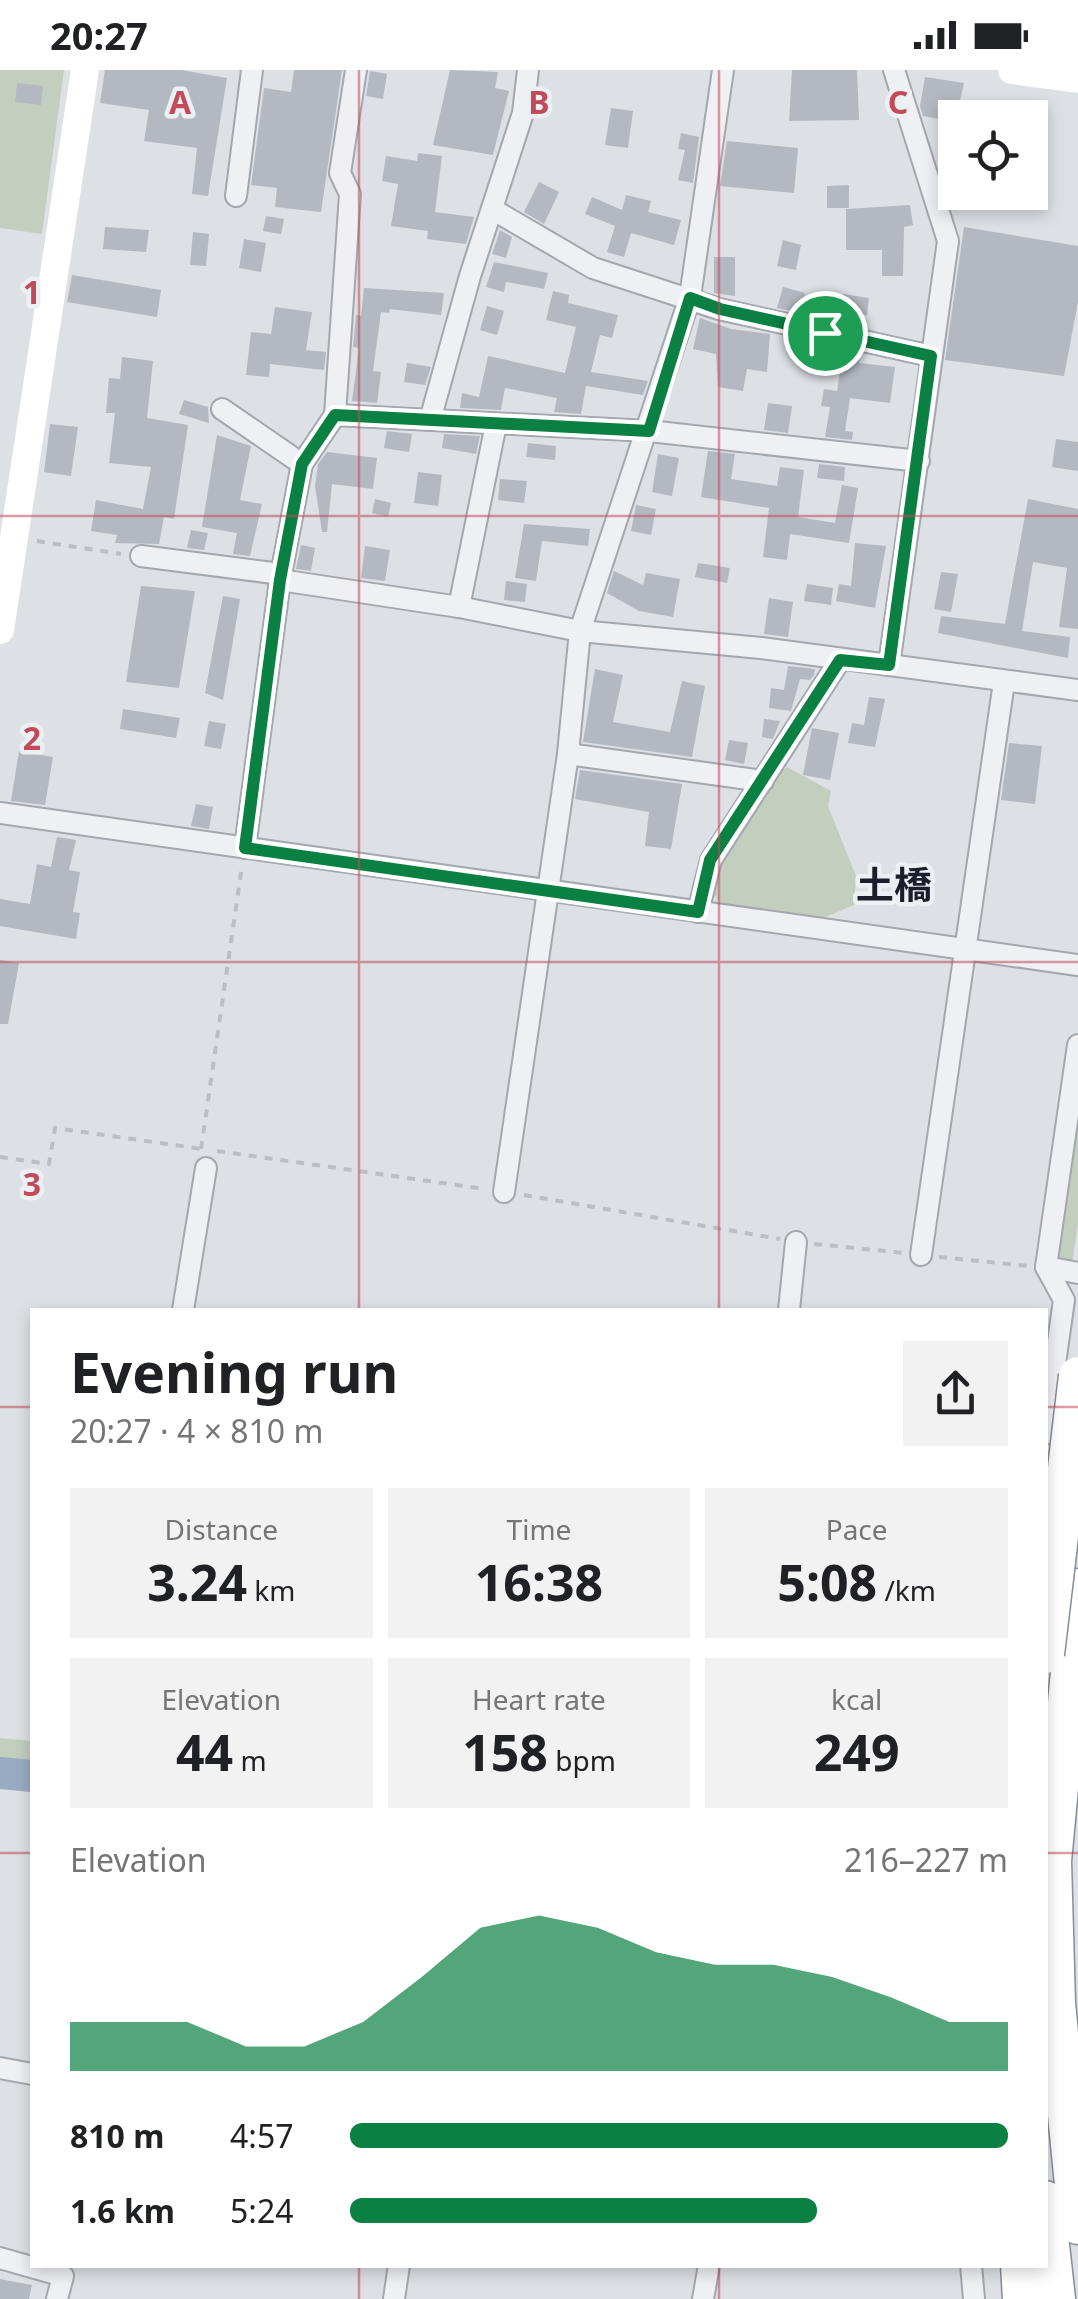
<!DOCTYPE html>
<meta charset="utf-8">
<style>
:root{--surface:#fff;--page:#f2f2f2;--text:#202124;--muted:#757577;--accent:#0b8043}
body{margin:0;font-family:"Noto Sans","Noto Sans JP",sans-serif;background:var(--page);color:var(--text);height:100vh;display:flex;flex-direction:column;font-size:38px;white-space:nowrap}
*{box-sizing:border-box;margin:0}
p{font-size:32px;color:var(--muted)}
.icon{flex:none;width:55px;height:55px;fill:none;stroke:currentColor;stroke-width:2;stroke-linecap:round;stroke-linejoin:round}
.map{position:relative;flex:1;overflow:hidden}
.sheet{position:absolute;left:30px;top:1238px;width:1018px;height:960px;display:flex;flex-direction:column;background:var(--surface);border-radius:0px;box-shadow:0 5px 15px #0003}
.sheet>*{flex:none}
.fabs{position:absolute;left:938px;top:30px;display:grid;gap:20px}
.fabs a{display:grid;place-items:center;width:110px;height:110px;border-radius:0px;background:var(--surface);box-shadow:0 5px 15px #0003;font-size:50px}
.pin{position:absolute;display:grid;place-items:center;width:85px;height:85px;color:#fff;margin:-42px;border:5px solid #fff;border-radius:50%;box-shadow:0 2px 10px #0007}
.round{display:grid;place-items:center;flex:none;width:105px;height:105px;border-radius:0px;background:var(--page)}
.overview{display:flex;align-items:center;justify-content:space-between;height:170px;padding:0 40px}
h1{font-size:55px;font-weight:700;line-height:75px}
.metrics{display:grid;grid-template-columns:repeat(3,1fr);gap:15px;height:170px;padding:10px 40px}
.metrics div{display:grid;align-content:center;border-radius:0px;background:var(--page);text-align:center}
.metrics b{font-size:50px;font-weight:700}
.metrics small{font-size:28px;font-weight:400}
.metrics p{font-size:28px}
.chart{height:280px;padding:20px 40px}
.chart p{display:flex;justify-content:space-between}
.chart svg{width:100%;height:180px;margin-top:10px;fill:var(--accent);opacity:.7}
ul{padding:0 40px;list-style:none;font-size:32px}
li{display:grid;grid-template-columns:160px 120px 1fr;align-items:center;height:75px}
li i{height:25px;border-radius:12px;background:var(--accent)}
.status{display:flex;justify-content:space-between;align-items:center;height:70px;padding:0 50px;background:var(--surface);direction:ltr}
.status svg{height:28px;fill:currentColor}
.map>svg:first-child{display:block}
.green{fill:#c2cebe}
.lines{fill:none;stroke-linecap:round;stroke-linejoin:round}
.river{stroke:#9aacc3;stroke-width:32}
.building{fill:#b4b9c1}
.street-casing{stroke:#a3a7ae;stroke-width:24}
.highway-casing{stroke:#858d9a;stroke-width:41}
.path{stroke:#bbbec4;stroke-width:4;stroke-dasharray:8 8;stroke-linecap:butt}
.street{stroke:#eff0f4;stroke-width:20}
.secondary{stroke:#fff;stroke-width:28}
.highway{stroke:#fff;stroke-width:38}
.highway-bridge-casing{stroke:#858d9a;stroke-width:41;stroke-linecap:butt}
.highway-bridge{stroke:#fff;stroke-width:38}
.route-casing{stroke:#fff;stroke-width:20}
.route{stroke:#0b8043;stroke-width:12}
.grid{fill:none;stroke:#c14b58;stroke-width:2.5;stroke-opacity:0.55}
.labels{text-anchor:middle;stroke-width:9;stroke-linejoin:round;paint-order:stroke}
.quarter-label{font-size:38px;font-weight:bold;fill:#1a1f2b;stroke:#eceff3}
.grid-label{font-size:32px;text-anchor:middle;font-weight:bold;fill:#c14b58;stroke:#eceff3;stroke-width:9;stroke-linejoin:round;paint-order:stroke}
</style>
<div class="status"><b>20:27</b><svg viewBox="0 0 49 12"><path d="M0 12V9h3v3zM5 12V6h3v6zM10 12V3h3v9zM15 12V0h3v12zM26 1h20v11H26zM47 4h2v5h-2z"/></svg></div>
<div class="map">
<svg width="1078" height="2229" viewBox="0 0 1078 2229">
<rect width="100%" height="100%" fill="#dde0e5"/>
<!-- green -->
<g class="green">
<polygon points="0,0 64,0 42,164 0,158"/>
<polygon points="787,697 831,721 828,736 856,806 854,835 821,849 723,836 705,813 763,717"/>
<polygon points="1078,1016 1078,1154 1071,1200 1047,1191"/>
<polygon points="0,1668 32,1671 32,1716 0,1712"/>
</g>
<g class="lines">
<!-- river -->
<polyline class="river" points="0,1703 32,1706"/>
</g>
<!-- building -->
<g class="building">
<polygon points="105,0 181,0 227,8 208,126 192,124 197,78 144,71 149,40 100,33"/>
<polygon points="294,0 342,0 321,142 275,137 277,118 251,115 264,18 291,22"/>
<polygon points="450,0 498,2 495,18 509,21 493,85 433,75"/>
<polygon points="792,0 857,0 859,50 789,51"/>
<polygon points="370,1 387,4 383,29 366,26"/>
<polygon points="925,7 964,13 955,52 923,46 920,36"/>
<polygon points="17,13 43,16 41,35 15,32"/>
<polygon points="611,38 633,41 628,78 605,75"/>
<polygon points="681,63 699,67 693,113 678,110 685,80 678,79"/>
<polygon points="727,71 798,78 794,123 720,116"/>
<polygon points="418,83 442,86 435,142 474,147 466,174 427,169 428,161 391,156 398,114 382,111 386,86 417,91"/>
<polygon points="539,112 559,122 544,154 524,142"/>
<polygon points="849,115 849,138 827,138 827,116"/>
<polygon points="626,125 651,131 648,142 681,150 674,175 631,163 624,187 607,182 615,156 585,144 592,127 622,140"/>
<polygon points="910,135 913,155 904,157 903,206 882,206 882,180 846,180 846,139"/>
<polygon points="266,146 284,149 281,164 263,161"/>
<polygon points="105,157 149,160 146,182 103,179"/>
<polygon points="964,157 1078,176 1078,232 1064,306 945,290"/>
<polygon points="500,160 512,167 506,188 492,184"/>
<polygon points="193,162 209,164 206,196 190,195"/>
<polygon points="244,169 266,173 261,202 239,198"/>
<polygon points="783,170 801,175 796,200 777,196"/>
<polygon points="714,187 735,187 735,226 714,223"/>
<polygon points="494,192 548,203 544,219 506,212 504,222 486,217"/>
<polygon points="72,205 161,220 157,247 67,232"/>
<polygon points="783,217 805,223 800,243 777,238"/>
<polygon points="364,218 444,223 441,245 390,239 389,243 381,242 373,301 381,302 377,333 352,331 359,278 353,277 356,245 361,246"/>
<polygon points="553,221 569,225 568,233 618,245 612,268 600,265 591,302 648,311 643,325 586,316 581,344 554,342 557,328 505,318 501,340 460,338 462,323 479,327 488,286 565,303 576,257 546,250"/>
<polygon points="843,224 869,228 867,245 840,241"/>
<polygon points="487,236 504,241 497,265 480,260"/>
<polygon points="275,237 312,242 306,280 326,282 324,300 270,294 269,307 246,305 251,262 271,264"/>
<polygon points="700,248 731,259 770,264 767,302 747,299 743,321 718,317 716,284 693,279"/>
<polygon points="843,283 860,286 859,293 895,297 890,333 850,328 845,361 853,362 852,370 825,367 830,337 821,336 824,319 837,321"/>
<polygon points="122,287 153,291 147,348 188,355 174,449 164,447 159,474 115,473 117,465 91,461 96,430 143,439 151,397 109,393 115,343 106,343 109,308 120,309"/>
<polygon points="407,293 431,297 425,315 404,312"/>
<polygon points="184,330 208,337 209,353 179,344"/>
<polygon points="768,333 792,336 788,363 764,360"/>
<polygon points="50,354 78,357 71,406 44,402"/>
<polygon points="387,361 412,364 409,382 384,378"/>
<polygon points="444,364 480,366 476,384 442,378"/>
<polygon points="217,365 251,376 240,430 262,434 250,486 233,484 237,463 202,457"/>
<polygon points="1056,369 1078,372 1078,401 1052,397"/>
<polygon points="528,373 556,376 555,390 526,387"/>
<polygon points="708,381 735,384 731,409 777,416 780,397 804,400 798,447 835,453 842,415 858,418 849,473 790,464 787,490 763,487 769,438 701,427"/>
<polygon points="327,382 377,388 373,419 332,414 327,462 322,462 315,416 318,394"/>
<polygon points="658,384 679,388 672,426 652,422"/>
<polygon points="819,394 845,397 844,411 817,408"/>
<polygon points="418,402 442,405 438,436 414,433"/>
<polygon points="500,409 527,411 524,433 498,430"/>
<polygon points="375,429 391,433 388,447 372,443"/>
<polygon points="1028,429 1078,439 1078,559 1059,557 1067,498 1033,492 1022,561 1070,567 1068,588 938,563 941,546 1005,554"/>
<polygon points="636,435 656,439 651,465 631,461"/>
<polygon points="524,454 590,459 588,476 542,471 536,511 515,508"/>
<polygon points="191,460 208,463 204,480 187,478"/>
<polygon points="855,473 886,476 875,538 836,531 839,514 851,516"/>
<polygon points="301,475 315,478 311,501 296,499"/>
<polygon points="365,476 390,480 385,511 361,508"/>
<polygon points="698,493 730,498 727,513 695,507"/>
<polygon points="614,501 643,515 646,503 680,509 673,547 639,541 607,523"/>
<polygon points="941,502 958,504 951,542 934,539"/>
<polygon points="506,511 527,514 525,532 504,530"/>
<polygon points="807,514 833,518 831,535 804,531"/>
<polygon points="141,516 195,521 179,618 126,612"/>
<polygon points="223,526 240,529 223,630 205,623"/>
<polygon points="769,528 793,532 788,567 764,564"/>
<polygon points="788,596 815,599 814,605 810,610 800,609 791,641 769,638 771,618 784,620"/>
<polygon points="595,599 623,605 613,652 670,662 682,611 705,616 692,687 583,672"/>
<polygon points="869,627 885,629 875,677 848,673 852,653 864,655"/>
<polygon points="123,639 180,648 176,668 120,659"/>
<polygon points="764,649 780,651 773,669 762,667"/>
<polygon points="209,651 226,654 221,679 204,676"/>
<polygon points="812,658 839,663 830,710 803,705"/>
<polygon points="729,670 748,673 744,694 725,690"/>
<polygon points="1009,673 1042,676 1035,734 1001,730"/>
<polygon points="19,681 53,687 45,735 11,731"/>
<polygon points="580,700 682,714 671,779 645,776 649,742 575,729"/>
<polygon points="196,734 213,737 209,759 191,756"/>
<polygon points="57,767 76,770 69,800 80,802 73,842 80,843 76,869 0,856 0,829 30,834 37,794 51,797"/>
<polygon points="0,890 19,893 8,954 0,954"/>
<polygon points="0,2209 32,2215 29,2229 0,2229"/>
</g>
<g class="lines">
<defs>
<g id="street">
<polyline points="236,126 252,0"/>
<polyline points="492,139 593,198 719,239 931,286"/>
<polyline points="222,339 302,394"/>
<polyline points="335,345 649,361 919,391"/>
<polyline points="430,350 470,206 523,43 528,0"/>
<polyline points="141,486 281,504"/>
<polyline points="280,510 459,537 580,561 761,578 1078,620"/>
<polyline points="459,537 496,354"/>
<polyline points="889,595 948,171 894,0"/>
<polyline points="568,684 763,711"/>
<polyline points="0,743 1078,895"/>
<polyline points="245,778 280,510 302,394 335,345 350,124 340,103 356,0"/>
<polyline points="698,842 711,790 840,590"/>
<polyline points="504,1122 568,684 580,561 690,227 723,0"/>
<polyline points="921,1185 1004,612"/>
<polyline points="1046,1197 1078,1203"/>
<polyline points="183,1240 206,1098"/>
<polyline points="789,1240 796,1172"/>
<polyline points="1045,1364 1064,1230 1046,1197 1078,975"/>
<polyline points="0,1998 32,2004"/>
<polyline points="0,2188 63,2206 57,2229"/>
<polyline points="971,2195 974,2229"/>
<polyline points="394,2229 399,2195"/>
<polyline points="703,2229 709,2195"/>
</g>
<g id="highway">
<polyline points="1078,1518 1052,1791 1056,1933 1078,2155"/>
<polyline points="1045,2130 1056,2229"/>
<polyline points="1020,2195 1022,2229"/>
</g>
</defs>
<!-- street casing -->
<use href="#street" class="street-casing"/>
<!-- highway casing -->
<use href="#highway" class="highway-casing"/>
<!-- path -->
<g class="path">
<polyline points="37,471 121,484"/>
<polyline points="201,1079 242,796"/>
<polyline points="217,1081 485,1119"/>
<polyline points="0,1087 49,1094 55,1058 202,1079"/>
<polyline points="524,1125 780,1169"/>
<polyline points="814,1174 905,1183"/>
<polyline points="939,1187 1029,1196"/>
</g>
<!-- street -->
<use href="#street" class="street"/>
<!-- secondary -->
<g class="secondary">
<polyline points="1012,0 1078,9"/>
<polyline points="0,560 85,0"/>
</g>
<!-- highway -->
<use href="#highway" class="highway"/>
<defs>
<polyline id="highway-bridge" points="1045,1584 1078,1306"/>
</defs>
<!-- highway-bridge casing -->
<use href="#highway-bridge" class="highway-bridge-casing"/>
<!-- highway-bridge -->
<use href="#highway-bridge" class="highway-bridge"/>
</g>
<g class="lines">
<defs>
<polygon id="route" points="690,228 720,239 931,286 889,595 840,590 710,790 698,842 245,778 280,510 302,394 335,345 649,361"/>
</defs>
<!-- route casing -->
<use href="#route" class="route-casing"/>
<!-- route -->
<use href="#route" class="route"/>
</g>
<!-- grid -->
<path class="grid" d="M359,0V1240M719,0V1240M0,446H1078M0,892H1078M0,1337H32M1045,1337H1078M0,1783H32M1045,1783H1078M359,2195V2229M719,2195V2229"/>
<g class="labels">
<!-- quarter labels -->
<g class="quarter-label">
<text x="894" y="829">土橋</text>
</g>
</g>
<g class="grid-label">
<text x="180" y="44">A</text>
<text x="539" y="44">B</text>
<text x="898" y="44">C</text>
<text x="32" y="234">1</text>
<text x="32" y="680">2</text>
<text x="32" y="1126">3</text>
</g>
</svg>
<div class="fabs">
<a><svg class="icon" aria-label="locate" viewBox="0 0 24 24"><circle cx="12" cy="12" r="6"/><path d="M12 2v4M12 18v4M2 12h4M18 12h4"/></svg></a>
</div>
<div class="pin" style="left:825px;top:263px;background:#1e9e55"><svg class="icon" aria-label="arrive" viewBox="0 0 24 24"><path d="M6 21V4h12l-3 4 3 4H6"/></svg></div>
<section class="sheet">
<div class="overview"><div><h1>Evening run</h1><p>20:27 · 4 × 810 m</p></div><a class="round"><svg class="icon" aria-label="share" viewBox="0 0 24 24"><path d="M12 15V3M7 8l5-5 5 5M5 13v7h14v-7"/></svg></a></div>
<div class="metrics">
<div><p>Distance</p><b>3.24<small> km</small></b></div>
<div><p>Time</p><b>16:38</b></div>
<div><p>Pace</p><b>5:08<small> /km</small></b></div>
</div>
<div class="metrics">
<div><p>Elevation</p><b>44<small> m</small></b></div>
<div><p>Heart rate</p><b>158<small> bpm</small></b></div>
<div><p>kcal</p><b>249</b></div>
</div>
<div class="chart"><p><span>Elevation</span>216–227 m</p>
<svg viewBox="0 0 160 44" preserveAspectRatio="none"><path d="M0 44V32L10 32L20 32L30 38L40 38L50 32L60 21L70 9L80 6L90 9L100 15L110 18L120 18L130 21L140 26L150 32L160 32V44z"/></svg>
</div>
<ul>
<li><b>810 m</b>4:57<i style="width:100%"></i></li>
<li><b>1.6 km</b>5:24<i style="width:71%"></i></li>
</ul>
</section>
</div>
